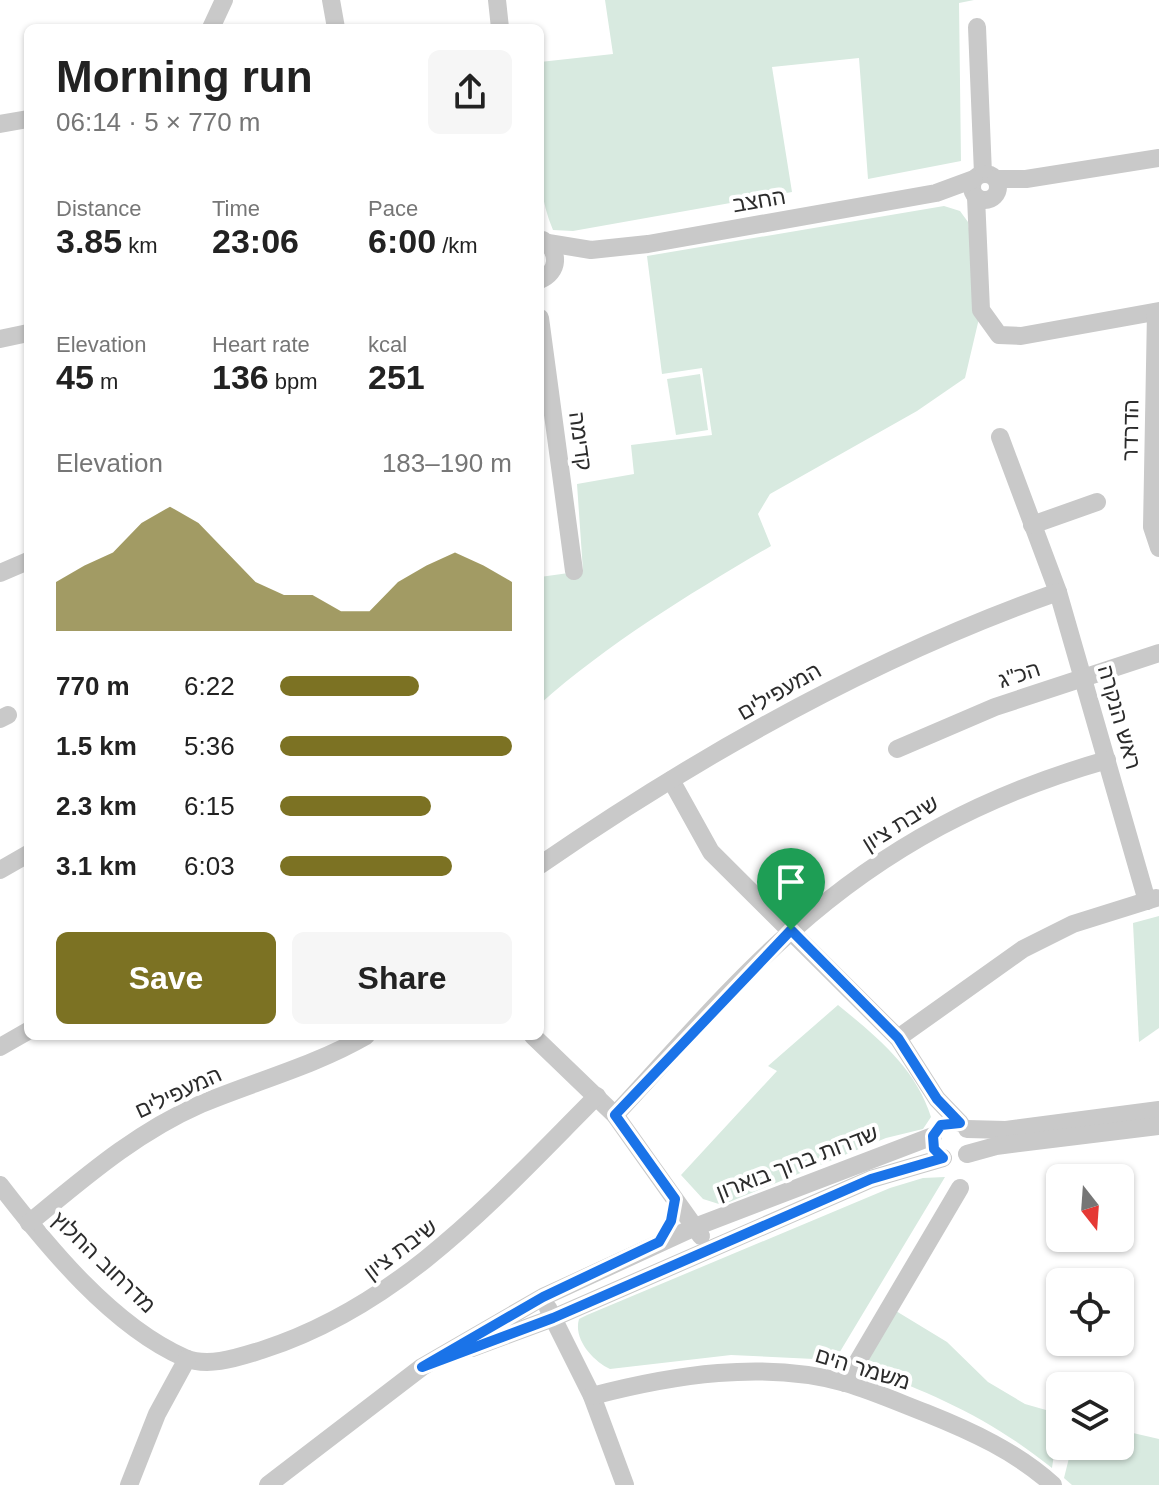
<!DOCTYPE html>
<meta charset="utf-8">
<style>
:root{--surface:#fff;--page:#f6f6f6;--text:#222;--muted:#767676;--accent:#7c7223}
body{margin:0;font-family:Arial,"Noto Sans Hebrew",sans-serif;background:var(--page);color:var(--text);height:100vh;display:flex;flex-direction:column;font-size:30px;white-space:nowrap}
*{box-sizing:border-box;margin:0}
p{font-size:26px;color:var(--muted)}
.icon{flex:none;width:44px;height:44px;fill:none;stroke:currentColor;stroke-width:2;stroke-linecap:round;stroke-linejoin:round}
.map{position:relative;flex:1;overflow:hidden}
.panel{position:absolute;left:24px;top:24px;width:520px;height:1016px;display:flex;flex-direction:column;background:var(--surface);border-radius:12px;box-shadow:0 2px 6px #0004}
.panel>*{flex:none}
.needle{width:52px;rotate:163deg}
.buttons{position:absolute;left:1046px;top:1164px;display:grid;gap:16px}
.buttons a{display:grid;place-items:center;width:88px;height:88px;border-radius:12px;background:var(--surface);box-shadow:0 2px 6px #0004;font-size:40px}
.pin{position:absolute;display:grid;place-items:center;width:68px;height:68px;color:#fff;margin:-82px -34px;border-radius:50% 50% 50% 0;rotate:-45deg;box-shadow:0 0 8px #0007}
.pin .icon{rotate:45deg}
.round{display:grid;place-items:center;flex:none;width:84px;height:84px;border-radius:12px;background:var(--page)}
.head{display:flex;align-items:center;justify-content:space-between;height:136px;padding:0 32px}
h1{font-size:44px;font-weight:600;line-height:60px}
.stats{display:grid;grid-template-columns:repeat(3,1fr);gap:12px;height:136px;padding:8px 32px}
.stats div{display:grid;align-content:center}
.stats b{font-size:34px;font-weight:600}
.stats small{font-size:22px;font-weight:400}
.stats p{font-size:22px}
.chart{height:224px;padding:16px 32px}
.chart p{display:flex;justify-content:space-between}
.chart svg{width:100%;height:144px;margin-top:8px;fill:var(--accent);opacity:.7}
.action{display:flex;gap:16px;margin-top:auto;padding:16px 32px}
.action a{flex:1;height:92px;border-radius:12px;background:var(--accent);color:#fff;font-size:32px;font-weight:600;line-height:92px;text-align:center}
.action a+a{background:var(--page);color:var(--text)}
ul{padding:0 32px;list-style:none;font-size:26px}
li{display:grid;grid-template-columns:128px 96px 1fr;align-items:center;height:60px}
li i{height:20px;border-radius:10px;background:var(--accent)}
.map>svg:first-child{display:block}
.green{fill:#d8eae0}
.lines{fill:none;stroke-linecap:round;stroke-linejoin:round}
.minor{stroke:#c9c9c9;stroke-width:18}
.route-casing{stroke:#fff;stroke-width:16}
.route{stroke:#1a73e8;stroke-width:10}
.labels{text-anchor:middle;stroke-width:8;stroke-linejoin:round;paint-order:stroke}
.street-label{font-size:22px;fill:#2c2c2c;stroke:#fff}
</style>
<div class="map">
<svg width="1159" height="1485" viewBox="0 0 1159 1485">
<rect width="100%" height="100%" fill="#fff"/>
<!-- green -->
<g class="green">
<path d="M605,0H974L959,3L961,161L868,179L859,58L772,67L792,192L573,231L553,230C531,179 540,117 540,62L613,54Z"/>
<path d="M944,206L960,211L968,222L981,310L965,378L917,411L770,494L758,514L771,546C691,593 610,642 540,704V577L583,571L577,484L634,474L631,445L712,435L702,368L662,374L647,256Z"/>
<polygon points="700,374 708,430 676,435 667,379"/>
<polygon points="1159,916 1159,1028 1139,1042 1133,923"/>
<path d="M838,1005C876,1036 916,1068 931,1117L923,1129L886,1138L722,1205L703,1199L681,1175L777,1071L768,1066Z"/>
<path d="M945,1177L835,1360L731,1355L610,1369C593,1361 573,1339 579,1319L587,1315L890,1188L923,1178Z"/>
<path d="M896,1311L947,1342L988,1382L1025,1404L1060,1414L1052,1468C992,1420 937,1395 866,1369L864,1363Z"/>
<polygon points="1120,1430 1159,1439 1159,1485 1072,1485 1064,1478 1072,1446 1120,1446"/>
</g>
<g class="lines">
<!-- minor -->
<g class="minor">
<polyline points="331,0 336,28"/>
<polyline points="497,0 500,28"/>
<polyline points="977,27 983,174"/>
<polyline points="211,28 224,0"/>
<polyline points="0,124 28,119"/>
<circle cx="985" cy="187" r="13"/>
<polyline points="996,179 1026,179 1159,158"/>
<polyline points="976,197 981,310 999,335 1021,336 1159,311"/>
<polyline points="548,243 591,250 648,244 936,193 974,179"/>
<path d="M540,280C559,272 560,252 543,240"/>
<polyline points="1156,312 1152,527 1159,548"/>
<polyline points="540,318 574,571"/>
<polyline points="0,339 28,333"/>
<polyline points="1000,437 1058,592 1147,901"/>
<polyline points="1032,525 1097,502"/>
<polyline points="0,573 28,561"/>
<polyline points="0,719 8,715"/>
<polyline points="897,749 995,707 1159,653"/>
<polyline points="671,780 711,852 898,1038 937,1099 960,1123"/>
<path d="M540,865C701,754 873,657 1058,592"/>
<polyline points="0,870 28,854"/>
<polyline points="533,1036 615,1115 701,1236"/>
<polyline points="898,1038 1023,949 1073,924 1156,898"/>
<polyline points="0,1047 28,1031"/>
<path d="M615,1115C673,1053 729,986 793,930C886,847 987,794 1107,760"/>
<polyline points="967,1129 1006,1130 1159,1110"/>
<polyline points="967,1154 996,1146 1159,1126"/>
<path d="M0,1185C47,1246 112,1326 185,1358C209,1368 239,1357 262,1350C402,1305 496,1197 597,1096"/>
<path d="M29,1223C84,1178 135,1133 201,1104C256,1081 314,1066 366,1036"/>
<polyline points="548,1308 592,1396 625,1485"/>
<polyline points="472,1348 553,1318 871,1179 943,1158"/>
<polyline points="845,1383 960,1188"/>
<path d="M592,1396C672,1375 764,1360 846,1383C873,1391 900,1403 926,1413C971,1431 1017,1452 1053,1485"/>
<polyline points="129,1485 157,1414 187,1359"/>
<polyline points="268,1485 422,1367 543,1297 695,1227 933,1136"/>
</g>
</g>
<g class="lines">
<defs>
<polygon id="route" points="791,930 898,1038 937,1099 960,1123 941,1125 933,1136 934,1149 943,1158 871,1179 553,1318 422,1367 543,1297 659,1242 671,1221 675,1199 615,1115"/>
</defs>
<!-- route casing -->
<use href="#route" class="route-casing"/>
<!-- route -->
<use href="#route" class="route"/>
</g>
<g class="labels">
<!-- street labels -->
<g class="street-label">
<text transform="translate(759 200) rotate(-10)" y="8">החצב</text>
<text transform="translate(1130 430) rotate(-89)" y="8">הדרדר</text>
<text transform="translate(581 441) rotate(82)" y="8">קדימה</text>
<text transform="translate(1019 674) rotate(-18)" y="8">הכ"ג</text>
<text transform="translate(779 691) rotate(-30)" y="8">המעפילים</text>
<text transform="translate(1120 717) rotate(74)" y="8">ראש הנקרה</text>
<text transform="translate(900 823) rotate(-32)" y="8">שיבת ציון</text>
<text transform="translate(178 1092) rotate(-25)" y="8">המעפילים</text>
<text transform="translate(797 1162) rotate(-21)" y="8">שדרות ברוך בוארון</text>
<text transform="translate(400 1249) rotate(-37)" y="8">שיבת ציון</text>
<text transform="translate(104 1262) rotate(44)" y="8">מדרחוב החלוץ</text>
<text transform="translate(863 1368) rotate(17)" y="8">משמר הים</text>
</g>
</g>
</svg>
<div class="buttons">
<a><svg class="needle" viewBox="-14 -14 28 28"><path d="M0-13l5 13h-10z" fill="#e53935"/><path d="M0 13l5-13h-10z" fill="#767676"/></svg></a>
<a><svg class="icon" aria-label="locate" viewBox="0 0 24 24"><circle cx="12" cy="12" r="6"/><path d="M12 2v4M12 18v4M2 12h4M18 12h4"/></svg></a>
<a><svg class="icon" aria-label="layers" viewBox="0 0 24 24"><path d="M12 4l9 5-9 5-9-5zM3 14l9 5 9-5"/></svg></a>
</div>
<div class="pin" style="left:791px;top:930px;background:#1e9e55"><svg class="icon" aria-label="arrive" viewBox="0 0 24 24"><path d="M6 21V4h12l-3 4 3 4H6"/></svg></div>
<section class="panel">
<div class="head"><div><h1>Morning run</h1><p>06:14 · 5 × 770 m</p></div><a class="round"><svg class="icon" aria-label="share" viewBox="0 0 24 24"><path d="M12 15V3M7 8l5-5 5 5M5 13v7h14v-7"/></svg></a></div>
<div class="stats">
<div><p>Distance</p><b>3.85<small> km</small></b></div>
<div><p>Time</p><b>23:06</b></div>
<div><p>Pace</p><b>6:00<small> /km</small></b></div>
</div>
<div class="stats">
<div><p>Elevation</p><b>45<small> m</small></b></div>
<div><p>Heart rate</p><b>136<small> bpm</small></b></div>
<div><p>kcal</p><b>251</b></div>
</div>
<div class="chart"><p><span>Elevation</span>183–190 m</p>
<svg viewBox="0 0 160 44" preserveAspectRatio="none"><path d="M0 44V29L10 24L20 20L30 11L40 6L50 11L60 20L70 29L80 33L90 33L100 38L110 38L120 29L130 24L140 20L150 24L160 29V44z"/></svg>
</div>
<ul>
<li><b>770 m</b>6:22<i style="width:60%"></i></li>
<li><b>1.5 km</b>5:36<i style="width:100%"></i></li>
<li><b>2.3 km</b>6:15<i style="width:65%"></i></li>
<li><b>3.1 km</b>6:03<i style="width:74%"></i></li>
</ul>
<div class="action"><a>Save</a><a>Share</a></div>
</section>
</div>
